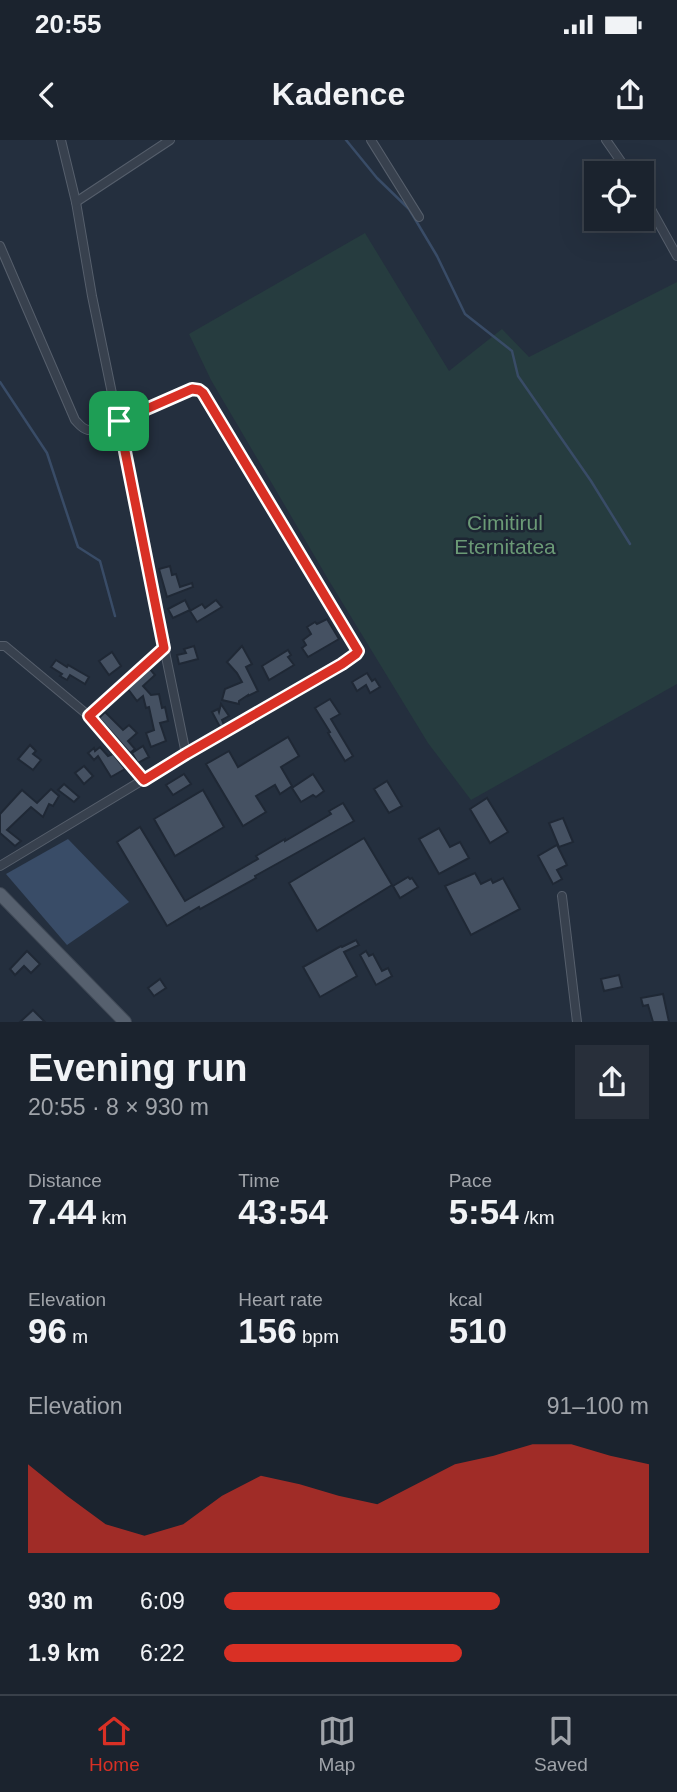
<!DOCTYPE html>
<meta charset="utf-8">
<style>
:root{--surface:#1b232e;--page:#282f3a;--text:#f1f3f6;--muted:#a0a4aa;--line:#39404a;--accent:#d93025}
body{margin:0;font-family:Arial,sans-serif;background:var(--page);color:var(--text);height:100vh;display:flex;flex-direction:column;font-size:26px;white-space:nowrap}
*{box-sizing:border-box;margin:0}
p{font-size:23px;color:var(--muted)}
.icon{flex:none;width:38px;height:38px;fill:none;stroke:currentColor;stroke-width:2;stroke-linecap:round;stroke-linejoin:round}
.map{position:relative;height:882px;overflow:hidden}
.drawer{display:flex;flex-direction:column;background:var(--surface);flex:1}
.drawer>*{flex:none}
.tools{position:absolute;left:584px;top:21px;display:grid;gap:14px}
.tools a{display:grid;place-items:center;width:70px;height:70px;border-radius:0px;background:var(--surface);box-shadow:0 7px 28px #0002,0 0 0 2px var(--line);font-size:35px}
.pin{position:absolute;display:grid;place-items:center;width:60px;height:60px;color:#fff;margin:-30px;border-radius:14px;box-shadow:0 4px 10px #0006}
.round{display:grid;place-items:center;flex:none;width:74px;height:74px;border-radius:0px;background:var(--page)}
.headline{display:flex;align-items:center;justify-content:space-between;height:119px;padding:0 28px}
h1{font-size:38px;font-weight:700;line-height:52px}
.figures{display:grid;grid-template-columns:repeat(3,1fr);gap:10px;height:119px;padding:7px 28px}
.figures div{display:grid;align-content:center}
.figures b{font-size:35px;font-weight:700}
.figures small{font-size:19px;font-weight:400}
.figures p{font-size:19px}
.chart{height:196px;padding:14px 28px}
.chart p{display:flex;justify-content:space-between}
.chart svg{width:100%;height:126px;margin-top:7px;fill:var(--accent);opacity:.7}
ul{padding:0 28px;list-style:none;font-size:23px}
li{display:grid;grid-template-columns:112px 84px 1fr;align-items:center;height:52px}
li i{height:18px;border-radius:9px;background:var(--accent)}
.status{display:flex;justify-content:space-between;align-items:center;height:49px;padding:0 35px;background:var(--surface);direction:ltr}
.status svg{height:19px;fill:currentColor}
header{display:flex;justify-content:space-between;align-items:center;height:91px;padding:0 28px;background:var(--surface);font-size:32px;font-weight:700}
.dock{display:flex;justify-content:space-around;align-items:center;height:98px;border-top:2px solid var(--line);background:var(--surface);font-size:19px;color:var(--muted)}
.dock a{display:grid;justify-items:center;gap:4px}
.dock .active{color:var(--accent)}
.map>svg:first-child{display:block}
.green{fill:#263c3f}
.water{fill:#394c67}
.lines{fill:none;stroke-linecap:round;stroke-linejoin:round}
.stream{stroke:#394c67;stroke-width:2.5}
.building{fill:#455162;stroke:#1f2835;stroke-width:2}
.street-casing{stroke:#565f6c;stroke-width:10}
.primary-casing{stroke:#414a57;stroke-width:14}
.street{stroke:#38414e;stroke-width:8}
.primary{stroke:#56606e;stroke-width:12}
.route-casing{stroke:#fff;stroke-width:14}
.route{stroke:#d93025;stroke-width:9}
.labels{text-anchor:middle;stroke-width:5;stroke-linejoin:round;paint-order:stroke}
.park-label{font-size:21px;fill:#6b9a76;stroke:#1d2633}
</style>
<div class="status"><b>20:55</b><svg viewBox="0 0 49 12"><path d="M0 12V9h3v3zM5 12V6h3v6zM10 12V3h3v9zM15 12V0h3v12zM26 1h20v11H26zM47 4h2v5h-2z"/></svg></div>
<header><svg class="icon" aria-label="back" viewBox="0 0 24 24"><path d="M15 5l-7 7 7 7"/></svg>Kadence<svg class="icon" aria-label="share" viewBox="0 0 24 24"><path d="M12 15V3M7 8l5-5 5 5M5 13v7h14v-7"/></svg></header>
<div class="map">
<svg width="677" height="882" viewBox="0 0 677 882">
<rect width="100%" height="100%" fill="#242f3e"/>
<!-- green -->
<polygon class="green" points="365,93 449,231 502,189 529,217 677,142 677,544 471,660 428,603 331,444 211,240 189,194"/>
<!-- water -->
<polygon class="water" points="68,699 129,762 67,805 6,734"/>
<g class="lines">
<!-- stream -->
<g class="stream">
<polyline points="346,0 377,38 409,69 437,116 465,174 512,211 518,236 591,341 630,404"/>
<polyline points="0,242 47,313 78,407 100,421 115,476"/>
</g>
</g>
<!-- building -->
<g class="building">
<polygon points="170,426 172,435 176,434 180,447 192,443 193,447 167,457 159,429"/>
<polygon points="185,460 190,470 173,478 168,469"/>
<polygon points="216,460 222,467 197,482 190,471 202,464 205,468"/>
<polygon points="327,479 339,499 308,517 302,508 306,505 303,500 311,494 307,487 315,482 317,484"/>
<polygon points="194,506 198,519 179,524 177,515 186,513 184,509"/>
<polygon points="242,506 252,524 246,527 258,551 248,556 248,555 239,561 239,564 222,560 225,549 242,542 237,533 227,522"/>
<polygon points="288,510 291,515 288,517 294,525 269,540 262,526"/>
<polygon points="112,512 121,526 109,535 99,521"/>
<polygon points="56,520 67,527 68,525 89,537 85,544 70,535 67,540 60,536 62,534 51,527"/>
<polygon points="150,529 155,535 143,546 151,555 159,554 162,568 165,567 168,581 160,583 166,601 151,607 146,593 154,590 149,567 146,568 143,556 137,561 128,549"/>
<polygon points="367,533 372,541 375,539 380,547 370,553 366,545 357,551 352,542"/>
<polygon points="330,559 340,574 331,579 353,616 345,621 328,593 330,592 315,568"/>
<polygon points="221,564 229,576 222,580 224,585 220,587 212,572 218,569 219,572"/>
<polygon points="105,572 123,590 129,585 137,593 128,601 135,609 130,613 99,578"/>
<polygon points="288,597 299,616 281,627 292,646 280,654 275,645 256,656 266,672 243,686 206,624 229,611 238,627"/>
<polygon points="30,605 36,611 33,614 41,620 33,630 18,619"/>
<polygon points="143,606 149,617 138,623 132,613"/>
<polygon points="100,607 108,616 113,614 125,629 111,637 98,616 94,620 88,613 94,608 95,611"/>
<polygon points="84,626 93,636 84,644 75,633"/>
<polygon points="184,634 191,644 173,655 166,645"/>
<polygon points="313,634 324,651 316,657 313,655 301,662 292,648"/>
<polygon points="387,641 402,666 389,673 374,649"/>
<polygon points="64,644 79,657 74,662 58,650"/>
<polygon points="51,649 59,656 53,666 49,664 43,677 31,667 7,690 21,701 15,706 0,693 0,674 22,650 37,663"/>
<polygon points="203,650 224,687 175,716 154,679"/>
<polygon points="487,658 508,692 490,703 470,669"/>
<polygon points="343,663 354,681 255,736 256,738 200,769 199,767 167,786 117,702 140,687 185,761 258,719 256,716 285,699 285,701 331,674 329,671"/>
<polygon points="563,678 573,702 559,707 549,683"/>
<polygon points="439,688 450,707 460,702 469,718 439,734 419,699"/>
<polygon points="364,698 392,745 317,791 289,743"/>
<polygon points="557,705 567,725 557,730 562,739 553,744 538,716"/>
<polygon points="475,733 481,744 491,739 493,743 503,738 520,769 471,795 445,746"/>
<polygon points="408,737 410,739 412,738 418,747 400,758 393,746"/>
<polygon points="356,800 359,805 344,812 357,836 320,857 303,827 341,806 342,807"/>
<polygon points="27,811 40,824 31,833 24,826 15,835 10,829"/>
<polygon points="366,811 369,816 373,814 382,831 388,828 392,836 376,845 360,815"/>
<polygon points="619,835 622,847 604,851 601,839"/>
<polygon points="160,839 166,848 154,856 148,848"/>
<polygon points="663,854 669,882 653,882 648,865 643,866 641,858"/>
<polygon points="33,870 45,882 20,882"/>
</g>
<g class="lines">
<defs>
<g id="street">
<polyline points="61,0 76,62 92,156 186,614"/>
<polyline points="371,0 419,77"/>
<polyline points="606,0 629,33"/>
<polyline points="642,53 677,116"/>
<polyline points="76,62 170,0"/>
<path d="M0,106L75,280C79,284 82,289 88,290C106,291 162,262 180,254L192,249L199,250L358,511L356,515L342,524L186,614L0,726"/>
<polyline points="0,506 5,506 89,576 144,640"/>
<polyline points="89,576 164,508"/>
<polyline points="562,756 577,882"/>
</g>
<polyline id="primary" points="0,754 125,882"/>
</defs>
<!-- street casing -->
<use href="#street" class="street-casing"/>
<!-- primary casing -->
<use href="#primary" class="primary-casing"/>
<!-- street -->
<use href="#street" class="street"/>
<!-- primary -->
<use href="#primary" class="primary"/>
</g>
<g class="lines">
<defs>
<polygon id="route" points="192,249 199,250 203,253 358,511 356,514 342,524 186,614 144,640 89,576 164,508 119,281"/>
</defs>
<!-- route casing -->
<use href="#route" class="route-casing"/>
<!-- route -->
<use href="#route" class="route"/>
</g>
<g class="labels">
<!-- park labels -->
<g class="park-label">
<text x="505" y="390">Cimitirul<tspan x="505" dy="24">Eternitatea</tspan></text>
</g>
</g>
</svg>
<div class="tools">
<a><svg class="icon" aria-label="locate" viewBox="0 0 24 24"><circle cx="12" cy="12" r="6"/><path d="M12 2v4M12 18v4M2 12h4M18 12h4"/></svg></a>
</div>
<div class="pin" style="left:119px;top:281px;background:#1e9e55"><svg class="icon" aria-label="arrive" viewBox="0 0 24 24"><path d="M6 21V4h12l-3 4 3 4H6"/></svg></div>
</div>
<section class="drawer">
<div class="headline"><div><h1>Evening run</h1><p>20:55 · 8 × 930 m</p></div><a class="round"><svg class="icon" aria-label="share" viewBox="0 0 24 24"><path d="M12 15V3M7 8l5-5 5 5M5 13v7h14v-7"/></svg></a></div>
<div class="figures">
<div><p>Distance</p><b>7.44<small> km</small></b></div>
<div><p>Time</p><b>43:54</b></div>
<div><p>Pace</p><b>5:54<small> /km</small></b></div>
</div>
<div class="figures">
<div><p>Elevation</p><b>96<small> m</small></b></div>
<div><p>Heart rate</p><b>156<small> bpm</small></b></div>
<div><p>kcal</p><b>510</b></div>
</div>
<div class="chart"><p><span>Elevation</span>91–100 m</p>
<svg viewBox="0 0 160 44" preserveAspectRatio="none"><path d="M0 44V13L10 24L20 34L30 38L40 34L50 24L60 17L70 20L80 24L90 27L100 20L110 13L120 10L130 6L140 6L150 10L160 13V44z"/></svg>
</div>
<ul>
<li><b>930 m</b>6:09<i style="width:65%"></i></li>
<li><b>1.9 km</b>6:22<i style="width:56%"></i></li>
</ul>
</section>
<nav class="dock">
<a class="active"><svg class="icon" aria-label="home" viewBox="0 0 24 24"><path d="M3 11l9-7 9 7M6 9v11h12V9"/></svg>Home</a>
<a><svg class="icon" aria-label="map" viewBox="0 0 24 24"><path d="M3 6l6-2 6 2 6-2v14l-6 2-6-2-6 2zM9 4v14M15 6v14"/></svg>Map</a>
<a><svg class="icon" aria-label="saved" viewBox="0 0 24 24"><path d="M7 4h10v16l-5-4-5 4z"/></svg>Saved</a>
</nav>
